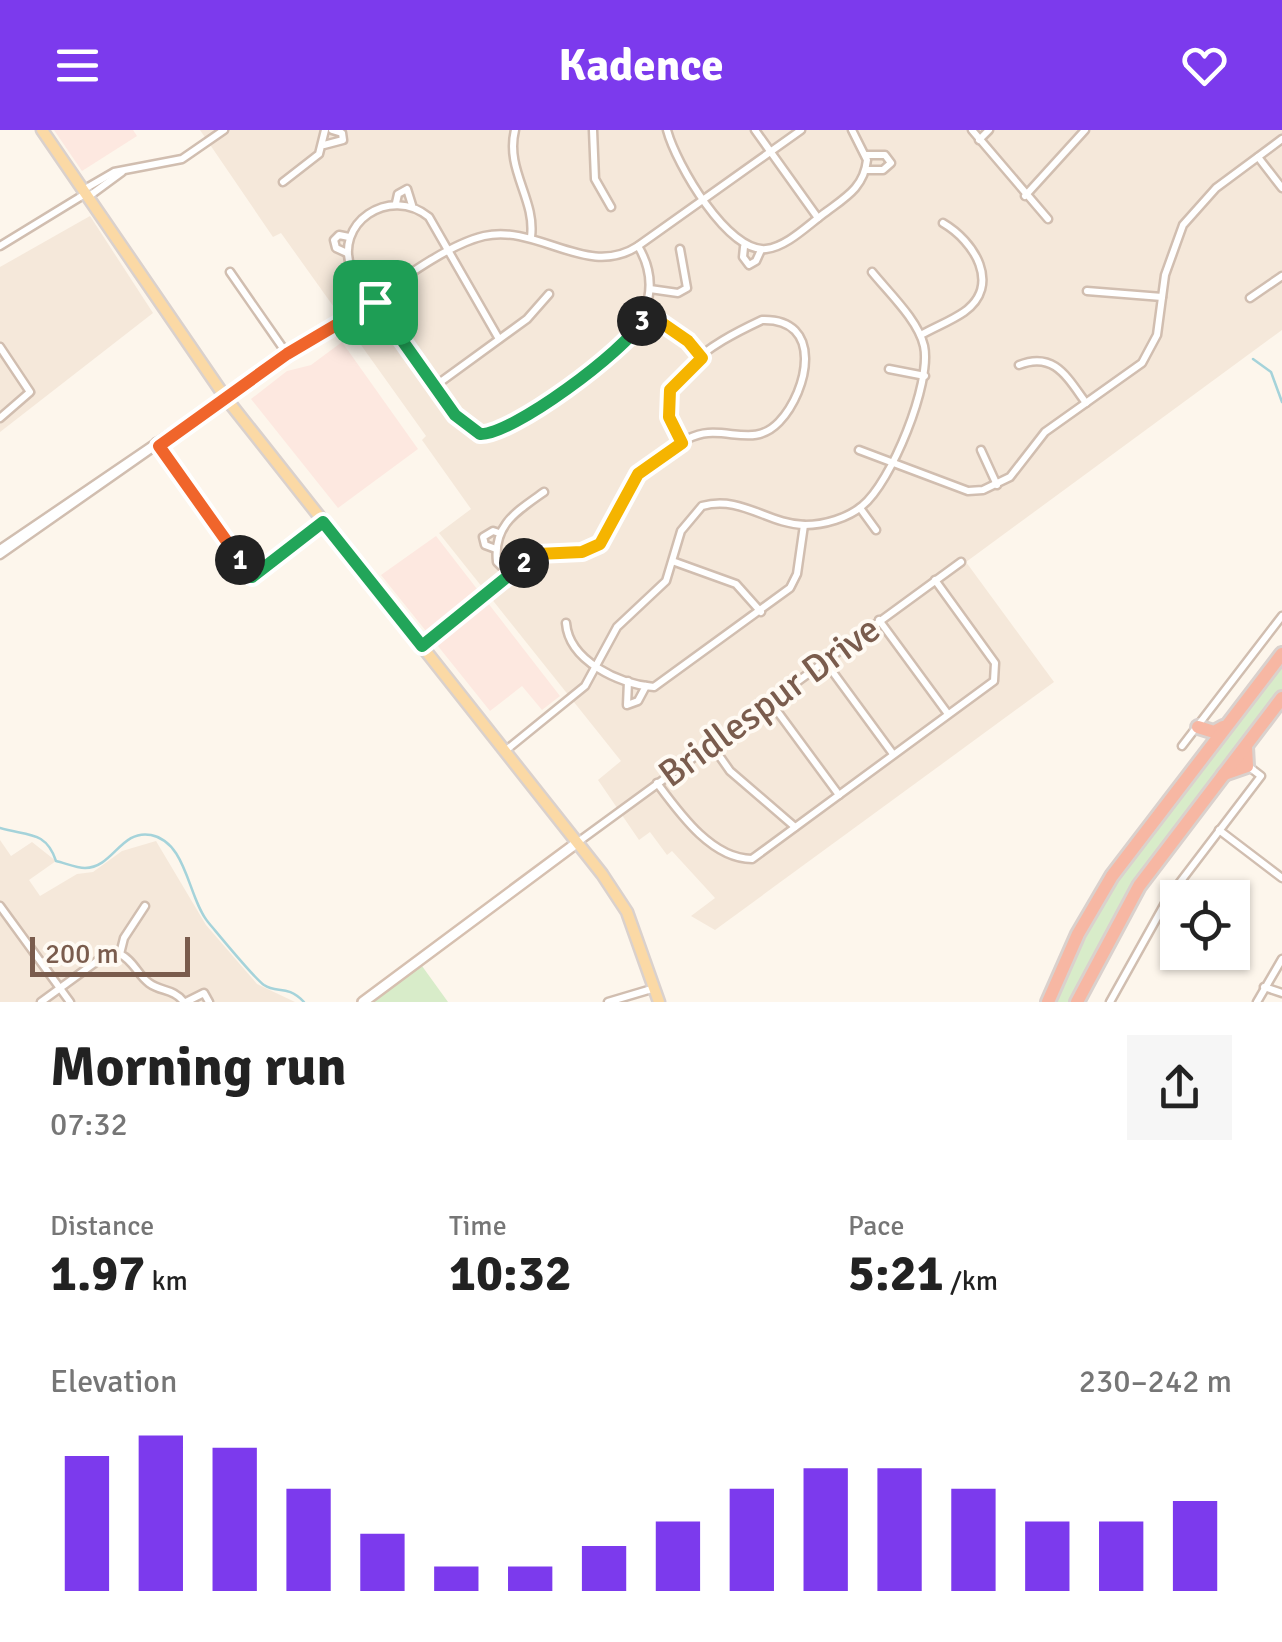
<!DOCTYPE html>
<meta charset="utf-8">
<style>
:root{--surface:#fff;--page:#f6f6f6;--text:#222;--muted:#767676;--accent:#7c3aed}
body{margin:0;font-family:Signika,sans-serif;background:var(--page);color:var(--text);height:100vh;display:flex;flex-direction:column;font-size:38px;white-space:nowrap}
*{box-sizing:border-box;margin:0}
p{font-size:32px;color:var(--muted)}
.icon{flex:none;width:55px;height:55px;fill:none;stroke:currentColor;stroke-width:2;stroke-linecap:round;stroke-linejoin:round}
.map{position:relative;height:872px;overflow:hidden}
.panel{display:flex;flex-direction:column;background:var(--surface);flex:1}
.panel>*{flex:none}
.controls{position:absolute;left:1160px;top:750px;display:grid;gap:20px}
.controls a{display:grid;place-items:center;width:90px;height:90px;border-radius:0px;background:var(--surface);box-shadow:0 2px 8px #0004;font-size:50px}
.scale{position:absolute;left:30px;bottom:25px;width:160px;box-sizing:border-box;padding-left:10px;border:5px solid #7a5c4d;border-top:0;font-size:28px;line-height:35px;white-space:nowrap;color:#7a5c4d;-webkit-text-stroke:8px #fffaf3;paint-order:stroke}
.pin{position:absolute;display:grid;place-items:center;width:85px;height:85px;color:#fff;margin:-42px;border-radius:20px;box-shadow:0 5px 15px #0006}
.km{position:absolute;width:50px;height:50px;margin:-25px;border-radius:50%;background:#222;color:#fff;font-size:28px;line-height:50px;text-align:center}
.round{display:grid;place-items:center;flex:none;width:105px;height:105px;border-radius:0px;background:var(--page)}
.summary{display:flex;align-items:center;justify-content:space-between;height:170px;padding:0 50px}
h1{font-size:55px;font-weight:700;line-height:75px}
.stats{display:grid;grid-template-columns:repeat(3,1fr);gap:15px;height:170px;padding:10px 50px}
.stats div{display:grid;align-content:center}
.stats b{font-size:50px;font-weight:700}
.stats small{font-size:28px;font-weight:400}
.stats p{font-size:28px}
.chart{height:280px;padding:20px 50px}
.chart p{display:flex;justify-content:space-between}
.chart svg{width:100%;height:180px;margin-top:10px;stroke:var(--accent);stroke-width:6}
header{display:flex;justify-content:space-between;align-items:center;height:130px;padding:0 50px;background:var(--accent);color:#fff;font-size:45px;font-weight:700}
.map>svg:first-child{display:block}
.residential{fill:#f5e8da}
.commercial{fill:#fde8e0}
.green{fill:#d8ecc9}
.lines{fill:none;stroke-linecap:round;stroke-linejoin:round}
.stream{stroke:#a5d3da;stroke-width:2.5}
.street-casing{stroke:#d1beb0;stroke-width:11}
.secondary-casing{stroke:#d6c0b0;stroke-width:14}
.primary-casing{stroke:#dad1cd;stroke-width:15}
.highway-casing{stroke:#dad1cd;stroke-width:18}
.street{stroke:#fff;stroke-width:6}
.secondary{stroke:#fff;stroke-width:9}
.primary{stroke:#fbd9a5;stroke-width:10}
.highway{stroke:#f7b7a3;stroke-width:12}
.split-1-casing{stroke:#fff;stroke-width:20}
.split-2-casing{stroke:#fff;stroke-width:20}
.split-3-casing{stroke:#fff;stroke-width:20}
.split-4-casing{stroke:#fff;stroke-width:20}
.split-1{stroke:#f0652b;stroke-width:12}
.split-2{stroke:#22a559;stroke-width:12}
.split-3{stroke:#f5b400;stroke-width:12}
.split-4{stroke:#22a559;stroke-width:12}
.labels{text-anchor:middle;stroke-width:8;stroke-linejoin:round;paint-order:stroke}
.street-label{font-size:38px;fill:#7a5c4d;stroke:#fffaf3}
</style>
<header><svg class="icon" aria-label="menu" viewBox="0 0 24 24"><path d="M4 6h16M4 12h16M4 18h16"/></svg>Kadence<svg class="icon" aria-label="heart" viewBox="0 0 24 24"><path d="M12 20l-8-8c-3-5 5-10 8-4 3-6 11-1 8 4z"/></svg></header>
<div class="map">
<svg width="1282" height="872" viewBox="0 0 1282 872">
<rect width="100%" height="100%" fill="#fdf6ec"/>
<!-- residential -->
<g class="residential">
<polygon points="200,0 1282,0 1282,200 966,432 1054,552 715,800 691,786 715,768 672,721 667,725 650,702 639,710 598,650 621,631 439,403 471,379 422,310 426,306 281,103 273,107"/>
<polygon points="90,86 153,183 0,302 0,137"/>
<polygon points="0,710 11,726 32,712 56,731 29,750 40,766 77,744 93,742 122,721 156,711 206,795 257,854 295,872 0,872"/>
</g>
<!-- commercial -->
<g class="commercial">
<polygon points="54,0 133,0 137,6 82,41"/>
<polygon points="342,212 418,319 338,378 251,269 287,241 311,235"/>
<polygon points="436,406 560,566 542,580 522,556 490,581 381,445"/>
</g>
<!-- green -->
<g class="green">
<polygon points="1282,530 1282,562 1137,753 1073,872 1054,872 1111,757"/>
<polygon points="422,836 448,872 371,872"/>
</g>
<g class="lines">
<!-- stream -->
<g class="stream">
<polyline points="1253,229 1271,242 1282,272"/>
<path d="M0,698C26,706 46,700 56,731C65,733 76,738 85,738C113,738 121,699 151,705C187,712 188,768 208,792C219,805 253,847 264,855C277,864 287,854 304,872"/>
</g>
<defs>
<g id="street">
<path d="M515,0C505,40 536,69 531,107"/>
<polyline points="593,0 595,49 611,77"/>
<path d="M667,0C676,34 728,123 766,119C787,117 809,94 826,82C846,67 864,57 867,30L852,0"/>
<polyline points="755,0 818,88"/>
<polyline points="972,0 1048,89"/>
<polyline points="979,10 989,0"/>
<polyline points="324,15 343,10 342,3 332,0"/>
<polyline points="866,25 885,25 891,33 883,40 866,40"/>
<polyline points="1258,27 1282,58"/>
<polyline points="283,52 319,24 325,0"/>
<polyline points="83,60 114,42 182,29 224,0"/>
<polyline points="1025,66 1085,0"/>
<polyline points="88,67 122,42"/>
<polyline points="396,73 398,64 407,59 412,75"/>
<polyline points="0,116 85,64"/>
<polyline points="744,117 743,127 749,135 756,131 761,120"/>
<polyline points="347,123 336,118 334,110 339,105 349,107"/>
<polyline points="230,142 287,224"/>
<polyline points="650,159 678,163 687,158 680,119"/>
<polyline points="1087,161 1162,167"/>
<polyline points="1250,168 1282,146"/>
<polyline points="646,182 688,211 702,229"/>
<path d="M921,205C935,197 951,191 964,182C1002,155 974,111 943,93"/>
<path d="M499,209L429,87C390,55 332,93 352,141L461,292L479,304L505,301C561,261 689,201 638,116"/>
<polyline points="0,217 30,262 0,288"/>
<path d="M1019,235C1054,221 1067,247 1086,273"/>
<polyline points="889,239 925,246"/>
<polyline points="435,256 527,189 549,164"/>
<polyline points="156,312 252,447 323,391"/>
<polyline points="859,320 968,361 983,360 1010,347 1045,302 1142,233 1157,205 1165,145 1183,95 1216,58 1282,9"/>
<polyline points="981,320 997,355"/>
<polyline points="860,378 876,400"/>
<polyline points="0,419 198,284"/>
<polyline points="496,419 485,415 483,407 493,401 499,403"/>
<path d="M0,425L287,224C347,196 428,119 484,106C539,94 587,149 638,116L801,0"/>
<polyline points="675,432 736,454 761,482"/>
<path d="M509,444L497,432C493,395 516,382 544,362"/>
<polyline points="879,490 948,584"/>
<path d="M566,493C569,531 619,554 654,557L790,458L797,444L804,395"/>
<path d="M422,515C444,498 468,482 489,464C504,451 517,434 535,425C557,413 582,430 601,413C627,389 618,351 659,325C673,317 691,304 708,303C735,301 757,315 779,292C809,260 824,188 762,190C711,214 644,250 682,313"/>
<polyline points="824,530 893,624"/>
<polyline points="628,551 627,575 638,571 646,556"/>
<polyline points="769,570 839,665"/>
<polyline points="711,614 730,641 795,697"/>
<polyline points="1182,616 1282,486"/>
<path d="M505,621L585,556L617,497L666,451L681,401L702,376C741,365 767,394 805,395C824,395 848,388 862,376C891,353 932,253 924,216C918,190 889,163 872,142"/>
<path d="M657,653C680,684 712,729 752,729L994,551L995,533L935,450"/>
<polyline points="1219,700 1282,748"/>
<polyline points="578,712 961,432"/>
<polyline points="0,776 70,872"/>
<polyline points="120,824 124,808 145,776"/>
<polyline points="1264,857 1282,863"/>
<path d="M41,872L100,829L120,824C134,831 137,844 149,853C161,862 173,858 184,872"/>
<polyline points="186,872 204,863 209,872"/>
<polyline points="608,872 655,858"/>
<polyline points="1110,872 1168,768 1261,646 1248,636"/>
<polyline points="1257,872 1282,829"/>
</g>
<polyline id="secondary" points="363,872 578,712"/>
<polyline id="primary" points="42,0 225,267 602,744 627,782 659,872"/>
<g id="highway">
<polyline points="1198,597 1214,602 1223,597"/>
<polyline points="1224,644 1247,636 1246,617"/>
<polyline points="1048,872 1078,804 1112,746 1282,524"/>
<polyline points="1077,872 1139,756 1282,568"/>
</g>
</defs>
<!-- street casing -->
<use href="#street" class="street-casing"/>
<!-- secondary casing -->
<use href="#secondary" class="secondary-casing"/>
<!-- primary casing -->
<use href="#primary" class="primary-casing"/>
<!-- highway casing -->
<use href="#highway" class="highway-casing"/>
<!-- street -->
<use href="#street" class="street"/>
<!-- secondary -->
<use href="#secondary" class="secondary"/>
<!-- primary -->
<use href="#primary" class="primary"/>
<!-- highway -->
<use href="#highway" class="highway"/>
</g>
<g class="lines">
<defs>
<polyline id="split-1" points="240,430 159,316 287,224 375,172"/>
<polyline id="split-2" points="240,430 252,447 323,392 422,516 524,433"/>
<polyline id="split-3" points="524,433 537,424 582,422 600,414 638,344 682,313 669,287 670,260 702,228 688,211 646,182 642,191"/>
<path id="split-4" d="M375,172L455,285L480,304C511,306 626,220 642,191"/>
</defs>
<!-- split-1 casing -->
<use href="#split-1" class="split-1-casing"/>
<!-- split-2 casing -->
<use href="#split-2" class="split-2-casing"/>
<!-- split-3 casing -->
<use href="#split-3" class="split-3-casing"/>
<!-- split-4 casing -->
<use href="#split-4" class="split-4-casing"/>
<!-- split-1 -->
<use href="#split-1" class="split-1"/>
<!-- split-2 -->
<use href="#split-2" class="split-2"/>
<!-- split-3 -->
<use href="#split-3" class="split-3"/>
<!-- split-4 -->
<use href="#split-4" class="split-4"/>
</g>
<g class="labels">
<!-- street labels -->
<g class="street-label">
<text transform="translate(769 571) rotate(-36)" y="13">Bridlespur Drive</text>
</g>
</g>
</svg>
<div class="controls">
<a><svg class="icon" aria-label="locate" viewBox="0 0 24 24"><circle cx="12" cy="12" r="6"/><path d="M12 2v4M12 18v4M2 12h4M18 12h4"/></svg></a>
</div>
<div class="scale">200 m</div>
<div class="pin" style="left:375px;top:172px;background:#1e9e55"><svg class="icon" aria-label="arrive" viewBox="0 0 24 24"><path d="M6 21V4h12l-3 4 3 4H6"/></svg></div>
<b class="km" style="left:240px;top:430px">1</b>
<b class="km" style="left:524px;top:433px">2</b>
<b class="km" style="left:642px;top:191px">3</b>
</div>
<section class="panel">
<div class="summary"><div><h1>Morning run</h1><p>07:32</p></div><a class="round"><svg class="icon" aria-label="share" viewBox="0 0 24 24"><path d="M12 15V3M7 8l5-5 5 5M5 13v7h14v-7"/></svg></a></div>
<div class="stats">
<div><p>Distance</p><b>1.97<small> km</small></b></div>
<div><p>Time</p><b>10:32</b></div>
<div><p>Pace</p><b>5:21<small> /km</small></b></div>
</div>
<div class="chart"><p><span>Elevation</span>230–242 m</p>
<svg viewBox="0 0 160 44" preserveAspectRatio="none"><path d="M5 44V11M15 44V6M25 44V9M35 44V19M45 44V30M55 44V38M65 44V38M75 44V33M85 44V27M95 44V19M105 44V14M115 44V14M125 44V19M135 44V27M145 44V27M155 44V22"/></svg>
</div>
</section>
